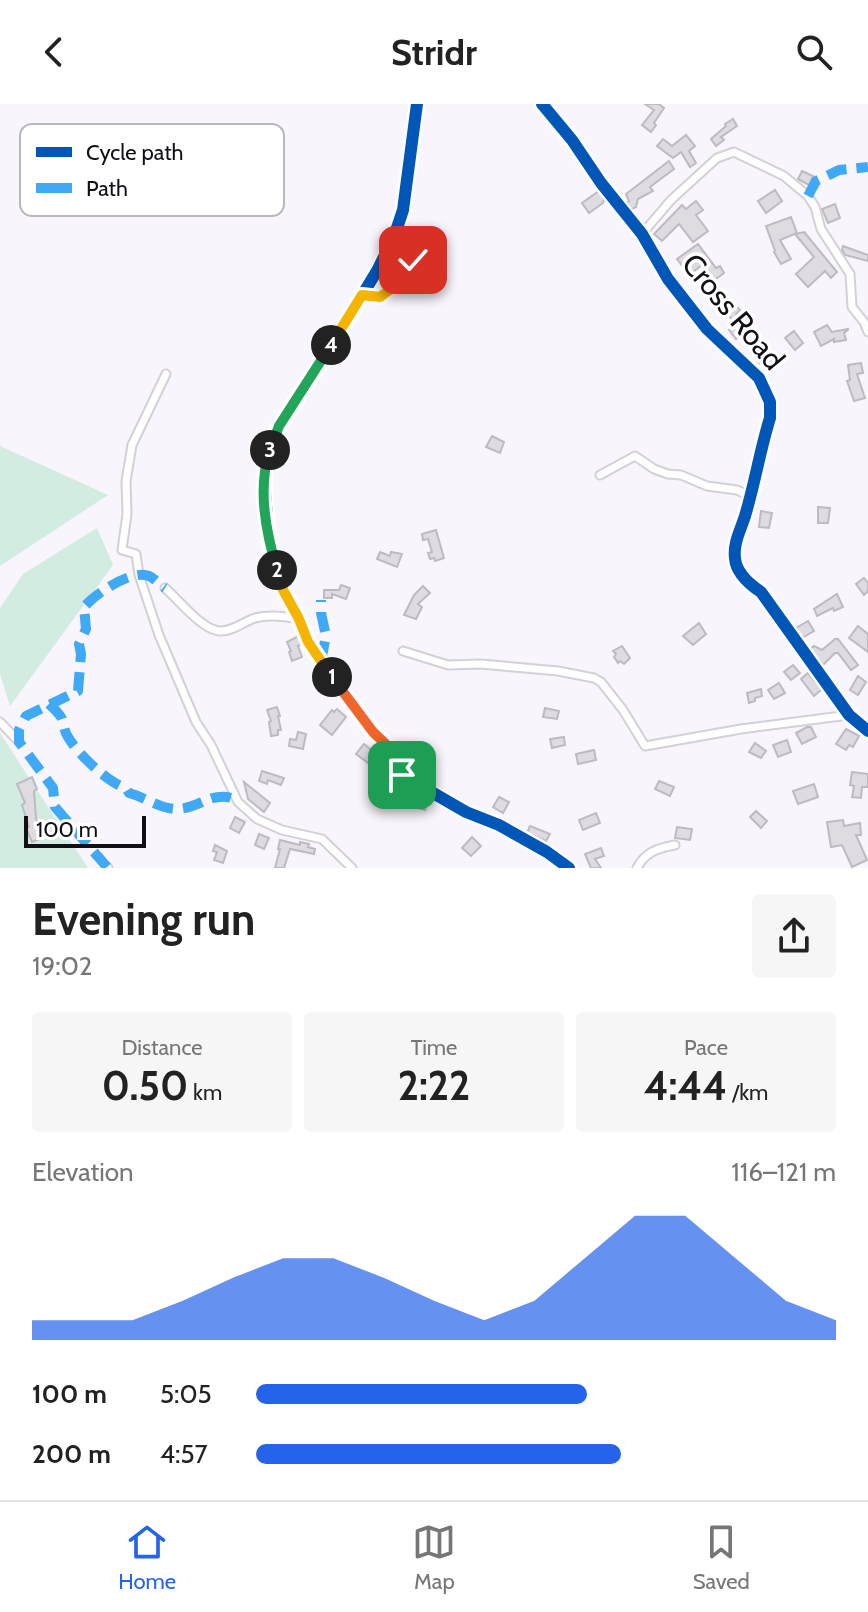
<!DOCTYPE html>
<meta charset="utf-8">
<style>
:root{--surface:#fff;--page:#f6f6f6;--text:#222;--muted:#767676;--line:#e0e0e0;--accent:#2563eb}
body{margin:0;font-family:Cabin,sans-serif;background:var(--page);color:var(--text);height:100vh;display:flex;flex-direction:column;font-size:30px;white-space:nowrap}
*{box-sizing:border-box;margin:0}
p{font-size:26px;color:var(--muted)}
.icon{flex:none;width:44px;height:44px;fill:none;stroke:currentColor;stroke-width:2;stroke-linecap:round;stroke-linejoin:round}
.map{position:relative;height:764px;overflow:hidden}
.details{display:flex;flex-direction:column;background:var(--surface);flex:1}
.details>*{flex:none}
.scale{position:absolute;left:24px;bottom:20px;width:122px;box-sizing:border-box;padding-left:8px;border:4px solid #120f15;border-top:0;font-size:22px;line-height:28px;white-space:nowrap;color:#120f15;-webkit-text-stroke:6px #fff;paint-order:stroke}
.pin{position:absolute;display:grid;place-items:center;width:68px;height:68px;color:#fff;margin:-34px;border-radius:16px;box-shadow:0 4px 12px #0006}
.km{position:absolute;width:40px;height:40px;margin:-20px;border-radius:50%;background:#222;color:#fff;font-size:22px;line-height:40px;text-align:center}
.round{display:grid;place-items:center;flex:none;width:84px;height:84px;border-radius:8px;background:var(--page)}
.headline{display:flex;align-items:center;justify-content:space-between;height:136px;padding:0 32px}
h1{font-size:44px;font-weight:700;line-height:60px}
.metrics{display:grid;grid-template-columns:repeat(3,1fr);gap:12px;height:136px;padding:8px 32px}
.metrics div{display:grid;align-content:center;border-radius:8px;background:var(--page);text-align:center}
.metrics b{font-size:40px;font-weight:700}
.metrics small{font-size:22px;font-weight:400}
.metrics p{font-size:22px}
.chart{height:224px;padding:16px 32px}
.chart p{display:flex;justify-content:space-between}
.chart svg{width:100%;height:144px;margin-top:8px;fill:var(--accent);opacity:.7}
ul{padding:0 32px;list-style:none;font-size:26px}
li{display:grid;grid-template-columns:128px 96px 1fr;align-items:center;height:60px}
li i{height:20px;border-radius:10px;background:var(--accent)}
header{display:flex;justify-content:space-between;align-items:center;height:104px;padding:0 32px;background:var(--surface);font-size:36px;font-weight:700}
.tab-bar{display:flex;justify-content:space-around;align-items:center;height:112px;border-top:2px solid var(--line);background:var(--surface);font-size:22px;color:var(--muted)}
.tab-bar a{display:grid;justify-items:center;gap:4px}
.tab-bar .current{color:var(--accent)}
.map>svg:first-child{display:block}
.green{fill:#d2ece2}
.building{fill:#dedbe1;stroke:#bdbbc1;stroke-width:2}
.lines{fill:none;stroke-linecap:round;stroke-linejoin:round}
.service-casing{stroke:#d3d0d6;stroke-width:7}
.minor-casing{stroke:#d3d0d6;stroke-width:11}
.service{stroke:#fefeff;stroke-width:3}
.minor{stroke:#fefeff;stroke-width:7}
.quiet{stroke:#3fa9f5;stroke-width:10;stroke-dasharray:20 10;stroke-linecap:butt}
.cycleway-casing{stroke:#fff;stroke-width:17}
.cycleway{stroke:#0057b8;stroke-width:12}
.split-1-casing{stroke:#fff;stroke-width:16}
.split-2-casing{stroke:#fff;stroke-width:16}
.split-3-casing{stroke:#fff;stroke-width:16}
.split-4-casing{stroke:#fff;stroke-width:16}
.split-5-casing{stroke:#fff;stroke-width:16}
.split-1{stroke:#f0652b;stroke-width:10}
.split-2{stroke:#f5b400;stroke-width:10}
.split-3{stroke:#22a559;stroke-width:10}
.split-4{stroke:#22a559;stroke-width:10}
.split-5{stroke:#f5b400;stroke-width:10}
.labels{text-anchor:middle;stroke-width:7;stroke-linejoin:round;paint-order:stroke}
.street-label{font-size:30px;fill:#120f15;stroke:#fff}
.key{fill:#fff;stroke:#b8b7b9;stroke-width:2}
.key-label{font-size:22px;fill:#120f15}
</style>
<header><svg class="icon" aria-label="back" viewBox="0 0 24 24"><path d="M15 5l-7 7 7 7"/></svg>Stridr<svg class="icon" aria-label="search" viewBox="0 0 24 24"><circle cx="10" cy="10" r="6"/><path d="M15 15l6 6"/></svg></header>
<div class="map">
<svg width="868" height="764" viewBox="0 0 868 764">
<rect width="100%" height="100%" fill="#f8f5fc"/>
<!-- green -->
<g class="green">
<polygon points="0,342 108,391 0,462"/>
<polygon points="97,424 113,461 10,602 0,570 0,504 23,470"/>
<polygon points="0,629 88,764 0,764"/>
</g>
<!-- building -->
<g class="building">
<polygon points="645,0 659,0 664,4 654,19 656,21 651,28 642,21 654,6"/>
<polygon points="733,15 737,22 721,33 724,36 716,42 711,35 726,22 725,20"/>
<polygon points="686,31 695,42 689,47 696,59 690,63 681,48 673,54 657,42 663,35 672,42"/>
<polygon points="669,57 674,65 650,83 653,87 638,95 636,103 632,105 627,99 629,97 626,90"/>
<polygon points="802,67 813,72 809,81 798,75"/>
<polygon points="775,86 782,97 766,109 758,97"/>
<polygon points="599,87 604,95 603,99 589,109 582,99"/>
<polygon points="696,97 703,106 696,111 708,127 693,138 679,120 662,137 654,130 682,101 686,105"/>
<polygon points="835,100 840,114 828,119 822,105"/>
<polygon points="791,113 797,129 780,136 791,155 781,160 774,148 775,147 766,122"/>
<polygon points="804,128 837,168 831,174 825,167 808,183 796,170 814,153 795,130"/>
<polygon points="698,140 716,164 720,162 724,169 713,177 702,161 689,171 677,155"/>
<polygon points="843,142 868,151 868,157 845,151 842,146"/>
<polygon points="731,197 740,206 736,210 749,228 736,235 729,226 736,221 723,204"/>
<polygon points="827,221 832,228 848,225 848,226 844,229 846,236 834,238 834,235 821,242 814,228"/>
<polygon points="794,227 803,239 795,246 785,234"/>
<polygon points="766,248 774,255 767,265 758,258"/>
<polygon points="861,259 863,269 857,270 865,294 854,297 847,277 850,276 848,261"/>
<polygon points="492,332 504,338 500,349 486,343"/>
<polygon points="818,403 830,404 828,419 818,419"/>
<polygon points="761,407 772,409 769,424 759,423"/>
<polygon points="436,426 444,454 435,457 434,454 430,455 428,449 432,448 428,435 423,436 422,430"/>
<polygon points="380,448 390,452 391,448 402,450 397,463 377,455"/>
<polygon points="864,474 868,479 868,487 864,491 856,480"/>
<polygon points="341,481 350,484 346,495 332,490 332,494 324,494 324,486 339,486"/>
<polygon points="423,482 430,489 418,500 422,503 416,515 404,511 414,491"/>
<polygon points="837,490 843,503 834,507 833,504 817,512 814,505"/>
<polygon points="808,517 814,527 802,534 796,524"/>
<polygon points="699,519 706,530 693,541 683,532"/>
<polygon points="858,522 868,530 868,548 849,534"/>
<polygon points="299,532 302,540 298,542 302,553 292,557 289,548 291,547 287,538"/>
<polygon points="835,535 838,535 858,561 851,566 838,549 835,549 822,562 810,545 814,542 822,546"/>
<polygon points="622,542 630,554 624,560 620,557 618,559 614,553 616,550 613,547"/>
<polygon points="793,561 800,569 791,576 784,568"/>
<polygon points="808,569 822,585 814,592 801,575"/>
<polygon points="858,572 866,578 858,591 850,586"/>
<polygon points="779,579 785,589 774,595 768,586"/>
<polygon points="761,585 762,592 755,594 755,597 749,599 747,589"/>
<polygon points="277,603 280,612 278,612 281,626 278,626 278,631 271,632 269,618 271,617 267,606"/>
<polygon points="545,604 559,607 557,615 543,613"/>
<polygon points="337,605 346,613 332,631 320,621 332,606 334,608"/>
<polygon points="807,623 811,623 816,633 802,640 796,629"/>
<polygon points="846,625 859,632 853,643 849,641 846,646 836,640"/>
<polygon points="298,628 306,630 303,645 289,642 290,635 296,636"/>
<polygon points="564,633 565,641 552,644 550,635"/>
<polygon points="787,636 791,648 778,653 773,641"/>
<polygon points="755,639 766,647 761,654 749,648"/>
<polygon points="364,640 375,649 368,659 356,650"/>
<polygon points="594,646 596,656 578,660 576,650"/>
<polygon points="262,667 284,674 281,681 268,676 267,680 259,677"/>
<polygon points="852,668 868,670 868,683 862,683 861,694 852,693 854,682 850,681"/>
<polygon points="32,673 37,685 34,687 36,714 39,724 43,723 44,733 32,738 26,724 29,723 22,701 25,699 17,680"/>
<polygon points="659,677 674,683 670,692 655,685"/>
<polygon points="244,678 270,699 264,708 248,695"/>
<polygon points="383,678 404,684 401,694 380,687"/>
<polygon points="814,680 818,693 798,700 793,687"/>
<polygon points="415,691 428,695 425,706 412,702"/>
<polygon points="499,693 509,698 503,709 493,703"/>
<polygon points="756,707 767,717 761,724 750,713"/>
<polygon points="596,709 600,719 583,726 579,716"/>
<polygon points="235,713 245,718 239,729 230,724"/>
<polygon points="843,716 844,722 860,719 861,731 856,731 867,756 852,763 842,741 831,743 827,718"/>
<polygon points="530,722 550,730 546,737 527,729"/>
<polygon points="677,723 692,725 690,736 675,734"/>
<polygon points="259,730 269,734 264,745 255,741"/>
<polygon points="472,733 481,742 471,752 462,744"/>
<polygon points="280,736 300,741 300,738 309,740 308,743 315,745 314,750 290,745 284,764 275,764 280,745 278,745"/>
<polygon points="215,741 227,747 223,759 214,756 217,748 213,747"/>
<polygon points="601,744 604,752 595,755 601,764 591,764 585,750"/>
</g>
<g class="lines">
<defs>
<polyline id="service" points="362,191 380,193 396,181 413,156"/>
<g id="minor">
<polyline points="417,0 403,106 394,133 378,165 342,225 279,322 268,351 264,374 269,440 282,484 299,515 308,538 341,587 373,628 392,646 402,671 466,708 499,721 547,748 569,764"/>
<path d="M542,0L572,36L601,79L642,130L668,175L707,225L759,274L770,298V314C760,346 755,379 745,412C741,425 733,439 735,454C736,469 749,480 761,488L849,611L868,627"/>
<polyline points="642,130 671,96 717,54 734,48 784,72 808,92 815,103 821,125 850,170 852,203 864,218 868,228"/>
<polyline points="166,270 132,341 126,377 127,410 122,446 136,450 139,471 159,531 196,618 211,641 238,698 257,715 282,726 322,735 352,764"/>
<polyline points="600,371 635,352 654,365 668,370 681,371 707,382 737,386 750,392"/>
<path d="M165,484C179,496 201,525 219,527C232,528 243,518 255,514C269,510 284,512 299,515"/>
<polyline points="403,547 448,561 481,560 558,567 594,574 601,578 623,606 645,642 741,625 849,611"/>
<polyline points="0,618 19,638"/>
<polyline points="107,763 108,764"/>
<path d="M637,764C645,748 658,744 675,741"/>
</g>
</defs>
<!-- service casing -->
<use href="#service" class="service-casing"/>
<!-- minor casing -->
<use href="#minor" class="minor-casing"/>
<!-- service -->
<use href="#service" class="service"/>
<!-- minor -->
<use href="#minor" class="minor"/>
<!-- quiet -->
<g class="quiet">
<polyline points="808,92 816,77 839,66 868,63"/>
<polyline points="321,557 326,532 321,509 321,496"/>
<path d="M49,600C53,604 60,610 62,615C64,621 64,627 68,633C77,649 108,679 126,684L129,689C144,693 161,705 177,705C202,704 213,685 237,696"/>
<path d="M107,763L55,703L53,684L19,638V626L26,612L78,587L81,550L79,540L86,525L84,503C95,490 131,465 149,472C154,474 160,481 165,484"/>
</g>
<defs>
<g id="cycleway">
<polyline points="417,0 403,106 394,133 378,165 342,225 279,322 268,351 264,374 269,440 282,484 299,515 308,538 341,587 373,628 392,646 402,671 466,708 499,721 547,748 569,764"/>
<path d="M542,0L572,36L601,79L642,130L668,175L707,225L759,274L770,298V314C760,346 755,379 745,412C741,425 733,439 735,454C736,469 749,480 761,488L849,611L868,627"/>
</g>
</defs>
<!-- cycleway casing -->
<use href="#cycleway" class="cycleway-casing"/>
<!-- cycleway -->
<use href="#cycleway" class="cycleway"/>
</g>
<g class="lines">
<defs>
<polyline id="split-1" points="332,573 373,628 392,646 402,671"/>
<polyline id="split-2" points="277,466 282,484 299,515 308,538 332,573"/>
<path id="split-3" d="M270,346C257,384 266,428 277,466"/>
<polyline id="split-4" points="270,346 279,322 331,241"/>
<polyline id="split-5" points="331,241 362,191 380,193 396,181 413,156"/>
</defs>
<!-- split-1 casing -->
<use href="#split-1" class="split-1-casing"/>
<!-- split-2 casing -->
<use href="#split-2" class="split-2-casing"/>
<!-- split-3 casing -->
<use href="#split-3" class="split-3-casing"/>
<!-- split-4 casing -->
<use href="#split-4" class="split-4-casing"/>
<!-- split-5 casing -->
<use href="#split-5" class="split-5-casing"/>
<!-- split-1 -->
<use href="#split-1" class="split-1"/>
<!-- split-2 -->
<use href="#split-2" class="split-2"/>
<!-- split-3 -->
<use href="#split-3" class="split-3"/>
<!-- split-4 -->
<use href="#split-4" class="split-4"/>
<!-- split-5 -->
<use href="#split-5" class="split-5"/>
</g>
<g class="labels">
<!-- street labels -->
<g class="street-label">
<text transform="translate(733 208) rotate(50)" y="10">Cross Road</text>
</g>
</g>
<!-- legend -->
<rect x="20" y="20" width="264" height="92" rx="12" class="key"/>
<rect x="36" y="43" width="36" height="10" fill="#0057b8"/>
<rect x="36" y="79" width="36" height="10" fill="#3fa9f5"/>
<g class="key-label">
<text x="86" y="56">Cycle path</text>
<text x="86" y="92">Path</text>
</g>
</svg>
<div class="scale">100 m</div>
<div class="pin" style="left:402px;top:671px;background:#1e9e55"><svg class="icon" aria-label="arrive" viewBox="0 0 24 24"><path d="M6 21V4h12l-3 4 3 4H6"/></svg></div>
<div class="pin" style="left:413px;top:156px;background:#d93025"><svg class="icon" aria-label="check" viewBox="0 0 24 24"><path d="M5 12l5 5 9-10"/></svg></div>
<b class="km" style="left:332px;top:573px">1</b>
<b class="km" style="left:277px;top:466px">2</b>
<b class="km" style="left:270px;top:346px">3</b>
<b class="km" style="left:331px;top:241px">4</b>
</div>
<section class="details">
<div class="headline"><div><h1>Evening run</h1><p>19:02</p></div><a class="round"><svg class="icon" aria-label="share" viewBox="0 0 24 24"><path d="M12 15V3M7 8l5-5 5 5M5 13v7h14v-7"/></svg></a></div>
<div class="metrics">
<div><p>Distance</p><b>0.50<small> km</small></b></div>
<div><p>Time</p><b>2:22</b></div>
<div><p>Pace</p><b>4:44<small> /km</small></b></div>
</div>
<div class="chart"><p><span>Elevation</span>116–121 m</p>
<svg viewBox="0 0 160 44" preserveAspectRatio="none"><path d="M0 44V38L10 38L20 38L30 32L40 25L50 19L60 19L70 25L80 32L90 38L100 32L110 19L120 6L130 6L140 19L150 32L160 38V44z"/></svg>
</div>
<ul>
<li><b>100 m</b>5:05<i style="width:57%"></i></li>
<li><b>200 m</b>4:57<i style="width:63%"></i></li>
</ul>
</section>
<nav class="tab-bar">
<a class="current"><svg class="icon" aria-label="home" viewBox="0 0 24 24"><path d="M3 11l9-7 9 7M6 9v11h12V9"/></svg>Home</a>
<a><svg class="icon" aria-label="map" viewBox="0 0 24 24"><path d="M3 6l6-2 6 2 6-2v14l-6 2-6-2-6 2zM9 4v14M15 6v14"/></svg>Map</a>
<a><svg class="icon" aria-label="saved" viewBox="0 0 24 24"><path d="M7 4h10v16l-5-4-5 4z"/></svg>Saved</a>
</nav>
